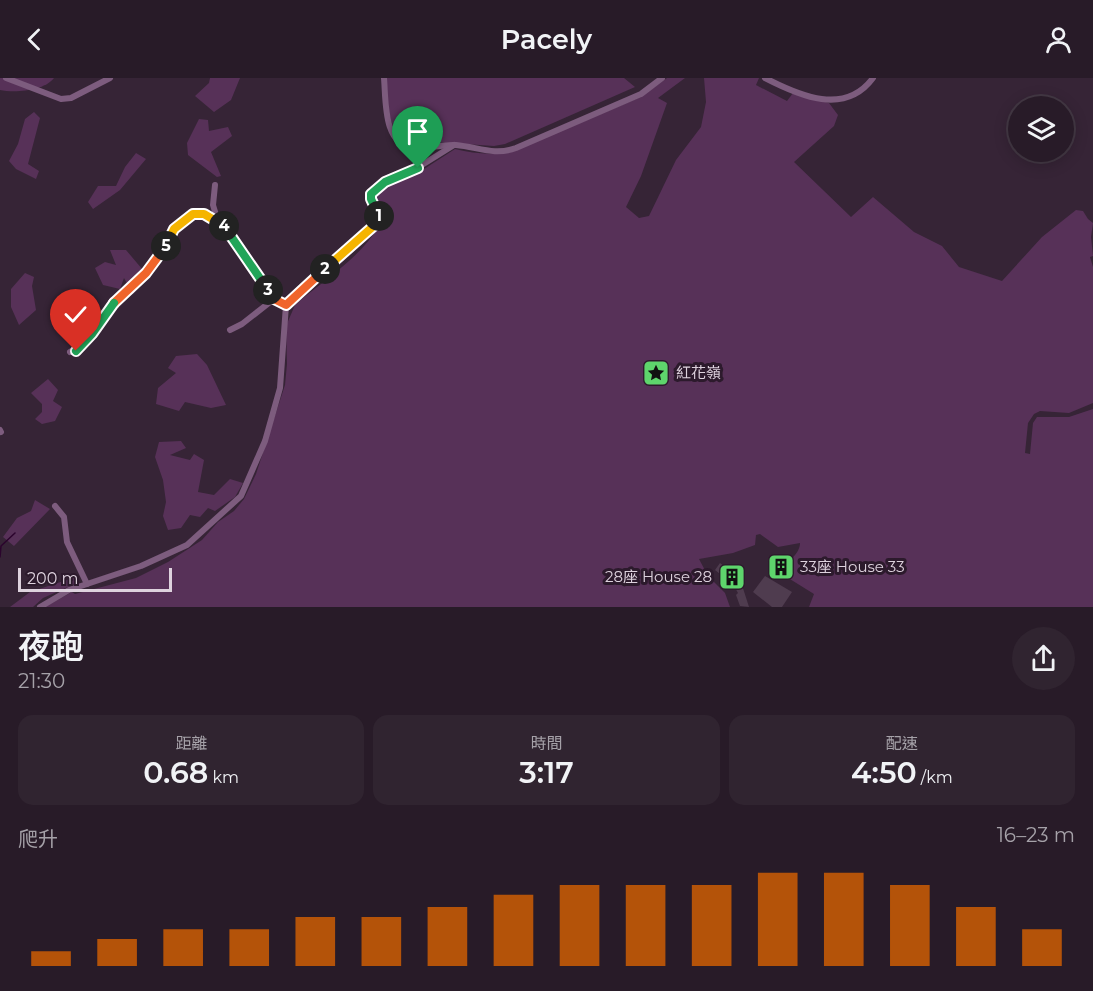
<!DOCTYPE html>
<html lang="zh-TW">
<meta charset="utf-8">
<style>
:root{--surface:#281b28;--page:#302430;--text:#f1f3f6;--muted:#a5a1a8;--line:#443945;--accent:#b45309}
body{margin:0;font-family:Montserrat,"Noto Sans TC",sans-serif;background:var(--page);color:var(--text);height:100vh;display:flex;flex-direction:column;font-size:22px;white-space:nowrap}
*{box-sizing:border-box;margin:0}
p{font-size:20px;color:var(--muted)}
.icon{flex:none;width:33px;height:33px;fill:none;stroke:currentColor;stroke-width:2;stroke-linecap:round;stroke-linejoin:round}
.map{position:relative;height:529px;overflow:hidden}
.panel{display:flex;flex-direction:column;background:var(--surface);flex:1}
.panel>*{flex:none}
.tools{position:absolute;left:1008px;top:18px;display:grid;gap:12px}
.tools a{display:grid;place-items:center;width:66px;height:66px;border-radius:50%;background:var(--surface);box-shadow:0 3px 15px #0003,0 0 0 2px var(--line);font-size:30px}
.scale{position:absolute;left:18px;bottom:15px;width:154px;box-sizing:border-box;padding-left:6px;border:3px solid #ded2de;border-top:0;font-size:16px;line-height:21px;white-space:nowrap;color:#ded2de;-webkit-text-stroke:4px #2c1a2c;paint-order:stroke}
.pin{position:absolute;display:grid;place-items:center;width:51px;height:51px;color:#fff;margin:-62px -26px;border-radius:50% 50% 50% 0;rotate:-45deg;box-shadow:0 0 6px #0007}
.pin .icon{rotate:45deg}
.km{position:absolute;width:30px;height:30px;margin:-15px;border-radius:50%;background:#222;color:#fff;font-size:16px;line-height:30px;text-align:center}
.round{display:grid;place-items:center;flex:none;width:63px;height:63px;border-radius:32px;background:var(--page)}
.head{display:flex;align-items:center;justify-content:space-between;height:102px;padding:0 18px}
h1{font-size:33px;font-weight:600;line-height:45px}
.figures{display:grid;grid-template-columns:repeat(3,1fr);gap:9px;height:102px;padding:6px 18px}
.figures div{display:grid;align-content:center;border-radius:15px;background:var(--page);text-align:center}
.figures b{font-size:30px;font-weight:600}
.figures small{font-size:16px;font-weight:400}
.figures p{font-size:16px}
.chart{height:168px;padding:12px 18px}
.chart p{display:flex;justify-content:space-between}
.chart svg{width:100%;height:108px;margin-top:6px;stroke:var(--accent);stroke-width:6}
header{display:flex;justify-content:space-between;align-items:center;height:78px;padding:0 18px;background:var(--surface);font-size:27px;font-weight:600}
.map>svg:first-child{display:block}
.green{fill:#573158}
.lines{fill:none;stroke-linecap:round;stroke-linejoin:round}
.stream{stroke:#2b042d;stroke-width:1.5}
.building{fill:#4f3c4f}
.street{stroke:#7d5c7e;stroke-width:6}
.split-1-casing{stroke:#fff;stroke-width:12}
.split-2-casing{stroke:#fff;stroke-width:12}
.split-3-casing{stroke:#fff;stroke-width:12}
.split-4-casing{stroke:#fff;stroke-width:12}
.split-5-casing{stroke:#fff;stroke-width:12}
.split-6-casing{stroke:#fff;stroke-width:12}
.split-7-casing{stroke:#fff;stroke-width:12}
.split-1{stroke:#22a559;stroke-width:8}
.split-2{stroke:#f5b400;stroke-width:8}
.split-3{stroke:#f0652b;stroke-width:8}
.split-4{stroke:#22a559;stroke-width:8}
.split-5{stroke:#f5b400;stroke-width:8}
.split-6{stroke:#f0652b;stroke-width:8}
.split-7{stroke:#22a559;stroke-width:8}
.labels{text-anchor:middle;stroke-width:6;stroke-linejoin:round;paint-order:stroke}
.poi-label{font-size:15px;fill:#ded2de;stroke:#2c1a2c;text-anchor:start}
</style>
<header><svg class="icon" aria-label="back" viewBox="0 0 24 24"><path d="M15 5l-7 7 7 7"/></svg>Pacely<svg class="icon" aria-label="person" viewBox="0 0 24 24"><circle cx="12" cy="8" r="4"/><path d="M4 21q1-7 8-7t8 7"/></svg></header>
<div class="map">
<svg width="1093" height="529" viewBox="0 0 1093 529">
<rect width="100%" height="100%" fill="#362436"/>
<!-- green -->
<g class="green">
<path d="M0,0H54C44,13 15,15 0,12Z"/>
<polygon points="210,0 240,0 231,22 214,34 195,18 209,5"/>
<path d="M386,0H624L635,9L505,66L494,68L435,64L421,71H405V64C386,49 389,23 386,0Z"/>
<path d="M667,0H685L658,20L667,25L641,98L626,129L639,140L649,138L676,82L701,49L706,24L704,0H759L756,7L787,23L793,15L829,25L838,37L834,48L794,84L851,139L873,119L914,154L942,168L959,189L1002,203L1042,159L1076,132L1083,133L1088,141L1093,145L1091,159L1093,178L1090,179L1093,189V325L1069,335L1040,333L1034,336L1028,345L1025,375L1030,376L1033,345L1037,339H1069L1093,331V529H809L814,516L785,498C783,484 800,478 800,465L778,469L760,456L756,457L755,467L733,475L699,481L708,498L725,515L730,529H45L72,514L75,516L136,500L168,484L202,462L218,444L234,433L244,421L256,396L285,307L287,286L286,248L295,227C320,205 375,170 382,138L374,122L378,113L416,88L421,93L455,71C477,76 494,78 516,72L641,19Z"/>
<polygon points="34,34 40,40 28,86 39,93 36,101 16,91 9,83 18,66 25,41"/>
<polygon points="199,41 208,42 209,53 228,49 232,58 211,74 221,98 217,99 188,77 187,65"/>
<polygon points="136,75 146,81 120,112 93,131 88,124 98,108 116,108 125,89"/>
<polygon points="110,172 126,172 148,198 133,216 124,200 120,211 103,207 95,190 105,184 116,187"/>
<polygon points="25,195 34,199 32,208 36,232 19,247 11,229 11,211"/>
<polygon points="197,276 207,287 226,327 211,330 185,324 179,333 156,326 158,310 176,295 168,290 176,278"/>
<polygon points="48,301 58,312 53,323 62,329 55,343 42,346 35,341 42,334 42,326 31,315"/>
<polygon points="181,363 186,370 170,377 190,382 194,376 204,382 198,414 214,417 230,401 243,405 235,419 215,433 208,430 200,439 190,437 181,450 168,452 163,438 166,424 163,402 155,379 159,364"/>
<polygon points="35,422 50,431 14,468 3,459 17,440 31,433"/>
<polygon points="76,499 77,505 43,520 33,529 10,529 30,514"/>
</g>
<g class="lines">
<!-- stream -->
<polyline class="stream" points="0,479 1,468 15,455"/>
</g>
<!-- building -->
<g class="building">
<polygon points="720,485 735,497 734,501 741,504 749,529 740,528 736,517 738,515 733,506 715,492"/>
<polygon points="765,498 792,514 782,529 772,529 753,514"/>
</g>
<g class="lines">
<!-- street -->
<g class="street">
<polyline points="6,0 61,21 71,20 110,0"/>
<path d="M384,0C386,23 383,68 414,70C428,71 442,66 456,67C478,69 494,78 516,70L641,16L662,0"/>
<path d="M765,0C800,18 845,38 873,0"/>
<polyline points="215,107 213,127 216,137 274,221 286,227"/>
<polyline points="230,252 242,246 274,221"/>
<polyline points="70,274 83,267 110,228 146,195 164,171 174,151 193,136 198,135 223,146"/>
<polyline points="0,352 1,354"/>
<polyline points="55,428 64,439 67,464 87,506"/>
<polyline points="40,529 69,512 141,488 187,467 241,418 265,363 280,310 286,227 377,145 380,139 371,121 371,116 385,104 409,95 454,67"/>
</g>
</g>
<g class="lines">
<defs>
<polyline id="split-1" points="379,138 371,121 371,116 385,104 418,90"/>
<polyline id="split-2" points="325,191 377,145 379,138"/>
<polyline id="split-3" points="268,212 274,221 286,227 325,191"/>
<polyline id="split-4" points="224,148 268,212"/>
<polyline id="split-5" points="166,168 174,151 193,136 204,136 224,148"/>
<polyline id="split-6" points="114,225 146,195 166,168"/>
<polyline id="split-7" points="76,273 92,256 114,225"/>
</defs>
<!-- split-1 casing -->
<use href="#split-1" class="split-1-casing"/>
<!-- split-2 casing -->
<use href="#split-2" class="split-2-casing"/>
<!-- split-3 casing -->
<use href="#split-3" class="split-3-casing"/>
<!-- split-4 casing -->
<use href="#split-4" class="split-4-casing"/>
<!-- split-5 casing -->
<use href="#split-5" class="split-5-casing"/>
<!-- split-6 casing -->
<use href="#split-6" class="split-6-casing"/>
<!-- split-7 casing -->
<use href="#split-7" class="split-7-casing"/>
<!-- split-1 -->
<use href="#split-1" class="split-1"/>
<!-- split-2 -->
<use href="#split-2" class="split-2"/>
<!-- split-3 -->
<use href="#split-3" class="split-3"/>
<!-- split-4 -->
<use href="#split-4" class="split-4"/>
<!-- split-5 -->
<use href="#split-5" class="split-5"/>
<!-- split-6 -->
<use href="#split-6" class="split-6"/>
<!-- split-7 -->
<use href="#split-7" class="split-7"/>
</g>
<!-- icons -->
<defs>
<symbol id="sight-square" viewBox="-11 -11 22 22"><rect x="-9" y="-9" width="18" height="18" rx="4" fill="#5ed56c" stroke="#2c1a2c"/><path d="M0-6L1.8-2.2L6-1.7L2.9 1.2L3.7 5.4L0 3.3L-3.7 5.4L-2.9 1.2L-6-1.7L-1.8-2.2Z" fill="#111"/></symbol>
<symbol id="building-square" viewBox="-11 -11 22 22"><rect x="-9" y="-9" width="18" height="18" rx="4" fill="#5ed56c" stroke="#2c1a2c"/><path d="M-4-6H4V6H1V3H-1V6H-4ZM-2.5-4.3h1.7v1.8h-1.7ZM.8-4.3h1.7v1.8H.8ZM-2.5-1h1.7V.8h-1.7ZM.8-1h1.7V.8H.8Z" fill="#111"/></symbol>
</defs>
<g fill-rule="evenodd">
<use href="#sight-square" x="641" y="280" width="30" height="30"/>
<use href="#building-square" x="766" y="474" width="30" height="30"/>
<use href="#building-square" x="717" y="484" width="30" height="30"/>
</g>
<g class="labels">
<!-- poi labels -->
<g class="poi-label">
<text x="676" y="300">紅花嶺</text>
<text x="800" y="494">33座 House 33</text>
<text x="712" y="504" text-anchor="end">28座 House 28</text>
</g>
</g>
</svg>
<div class="tools">
<a><svg class="icon" aria-label="layers" viewBox="0 0 24 24"><path d="M12 4l9 5-9 5-9-5zM3 14l9 5 9-5"/></svg></a>
</div>
<div class="scale">200 m</div>
<div class="pin" style="left:418px;top:90px;background:#1e9e55"><svg class="icon" aria-label="arrive" viewBox="0 0 24 24"><path d="M6 21V4h12l-3 4 3 4H6"/></svg></div>
<div class="pin" style="left:76px;top:273px;background:#d93025"><svg class="icon" aria-label="check" viewBox="0 0 24 24"><path d="M5 12l5 5 9-10"/></svg></div>
<b class="km" style="left:379px;top:138px">1</b>
<b class="km" style="left:325px;top:191px">2</b>
<b class="km" style="left:268px;top:212px">3</b>
<b class="km" style="left:224px;top:148px">4</b>
<b class="km" style="left:166px;top:168px">5</b>
</div>
<section class="panel">
<div class="head"><div><h1>夜跑</h1><p>21:30</p></div><a class="round"><svg class="icon" aria-label="share" viewBox="0 0 24 24"><path d="M12 15V3M7 8l5-5 5 5M5 13v7h14v-7"/></svg></a></div>
<div class="figures">
<div><p>距離</p><b>0.68<small> km</small></b></div>
<div><p>時間</p><b>3:17</b></div>
<div><p>配速</p><b>4:50<small> /km</small></b></div>
</div>
<div class="chart"><p><span>爬升</span>16–23 m</p>
<svg viewBox="0 0 160 44" preserveAspectRatio="none"><path d="M5 44V38M15 44V33M25 44V29M35 44V29M45 44V24M55 44V24M65 44V20M75 44V15M85 44V11M95 44V11M105 44V11M115 44V6M125 44V6M135 44V11M145 44V20M155 44V29"/></svg>
</div>
</section>
